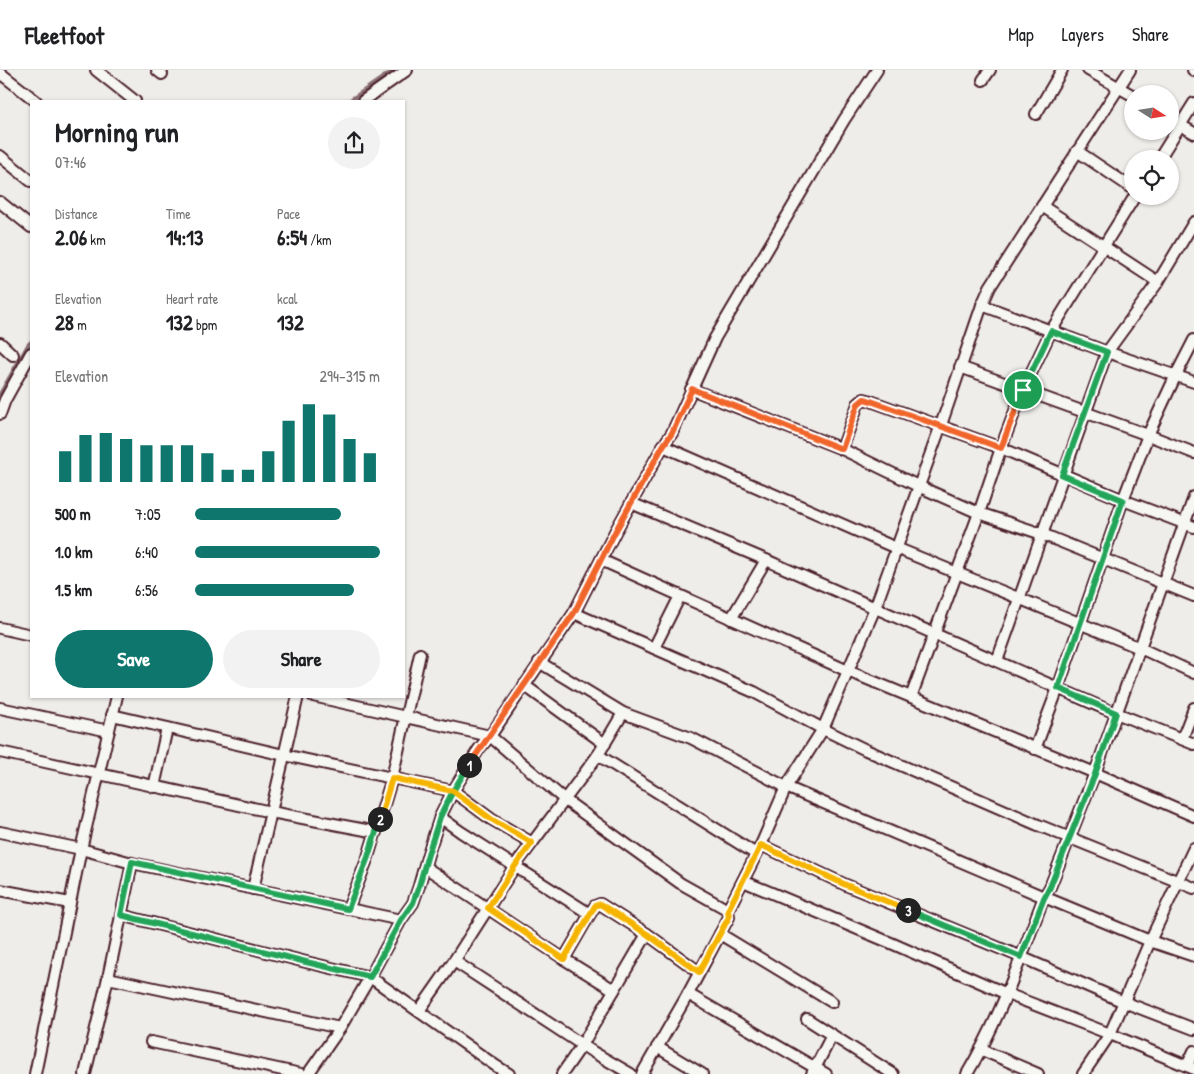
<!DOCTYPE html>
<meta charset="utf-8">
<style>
:root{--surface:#fff;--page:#f2f2f2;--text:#202124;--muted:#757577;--line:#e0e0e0;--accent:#0f766e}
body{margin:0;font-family:"Patrick Hand",sans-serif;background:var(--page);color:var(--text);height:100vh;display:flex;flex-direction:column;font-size:19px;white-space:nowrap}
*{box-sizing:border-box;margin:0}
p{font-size:16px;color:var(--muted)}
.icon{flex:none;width:28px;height:28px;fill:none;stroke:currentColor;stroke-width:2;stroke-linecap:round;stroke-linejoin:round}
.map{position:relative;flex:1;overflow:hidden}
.side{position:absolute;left:30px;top:30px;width:375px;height:598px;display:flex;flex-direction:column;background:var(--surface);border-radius:0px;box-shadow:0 1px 4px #0004}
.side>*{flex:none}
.needle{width:32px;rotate:102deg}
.tools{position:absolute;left:1124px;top:15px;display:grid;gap:10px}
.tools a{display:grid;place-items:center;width:55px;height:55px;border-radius:50%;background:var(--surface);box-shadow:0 1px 4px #0004;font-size:25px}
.pin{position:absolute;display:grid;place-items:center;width:42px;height:42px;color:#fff;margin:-21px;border:2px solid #fff;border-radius:50%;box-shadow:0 1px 5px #0007}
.km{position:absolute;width:25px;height:25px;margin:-12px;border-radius:50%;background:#222;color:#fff;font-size:14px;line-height:25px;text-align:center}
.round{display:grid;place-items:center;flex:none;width:52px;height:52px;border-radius:26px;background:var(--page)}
.overview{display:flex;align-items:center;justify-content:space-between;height:85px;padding:0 25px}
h1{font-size:28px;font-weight:700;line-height:38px}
.figures{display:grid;grid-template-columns:repeat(3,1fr);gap:8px;height:85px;padding:5px 25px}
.figures div{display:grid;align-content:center}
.figures b{font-size:21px;font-weight:700}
.figures small{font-size:14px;font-weight:400}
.figures p{font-size:14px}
.chart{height:140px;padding:10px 25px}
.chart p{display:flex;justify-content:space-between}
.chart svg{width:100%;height:90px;margin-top:5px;stroke:var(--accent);stroke-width:6}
.action{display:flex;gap:10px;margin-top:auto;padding:10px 25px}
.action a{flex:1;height:58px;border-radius:30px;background:var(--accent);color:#fff;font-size:20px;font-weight:700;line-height:58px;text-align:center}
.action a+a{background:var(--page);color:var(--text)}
ul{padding:0 25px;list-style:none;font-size:16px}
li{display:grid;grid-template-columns:80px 60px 1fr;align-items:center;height:38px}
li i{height:12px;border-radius:6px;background:var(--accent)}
header{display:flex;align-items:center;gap:30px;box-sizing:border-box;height:70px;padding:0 25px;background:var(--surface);border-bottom:1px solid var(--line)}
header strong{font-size:24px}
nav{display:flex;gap:28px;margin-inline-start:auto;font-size:18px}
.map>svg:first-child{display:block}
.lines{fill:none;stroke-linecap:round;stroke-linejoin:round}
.stream{stroke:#8a6f74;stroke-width:4}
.minor-casing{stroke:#4a1f2b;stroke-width:14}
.minor{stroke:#f6f6f2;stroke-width:10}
.split-1-casing{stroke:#fff;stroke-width:10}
.split-2-casing{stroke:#fff;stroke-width:10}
.split-3-casing{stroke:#fff;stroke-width:10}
.split-4-casing{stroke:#fff;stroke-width:10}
.split-1{stroke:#f0652b;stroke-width:6}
.split-2{stroke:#22a559;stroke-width:6}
.split-3{stroke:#f5b400;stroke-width:6}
.split-4{stroke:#22a559;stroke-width:6}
</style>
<header>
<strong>Fleetfoot</strong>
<nav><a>Map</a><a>Layers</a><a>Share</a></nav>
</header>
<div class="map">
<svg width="1194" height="1004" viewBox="0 0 1194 1004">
<rect width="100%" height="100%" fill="#efedea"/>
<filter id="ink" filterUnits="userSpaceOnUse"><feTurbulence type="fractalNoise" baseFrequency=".02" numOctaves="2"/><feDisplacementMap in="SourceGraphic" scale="10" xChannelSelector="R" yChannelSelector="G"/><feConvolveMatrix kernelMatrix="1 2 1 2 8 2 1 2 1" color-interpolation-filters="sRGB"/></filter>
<g filter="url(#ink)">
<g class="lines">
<!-- stream -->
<g class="stream">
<polyline points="349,31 394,0"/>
<polyline points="0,324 28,275 31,272"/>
</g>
<defs>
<g id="minor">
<polyline points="96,0 135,31"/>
<polyline points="157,0 162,4"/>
<polyline points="1088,0 1132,25"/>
<polyline points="1193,0 1194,1"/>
<polyline points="0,3 36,31"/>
<polyline points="983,10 990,0"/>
<polyline points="363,31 407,0"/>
<polyline points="1036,44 1062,0"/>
<polyline points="1170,49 1194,63"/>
<polyline points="1077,81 1132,118"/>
<polyline points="0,86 31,111"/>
<polyline points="1159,89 1194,33"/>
<polyline points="0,132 31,157"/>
<polyline points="1042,136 1158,212"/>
<polyline points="982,235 1107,282 1194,312"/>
<polyline points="0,273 13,285"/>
<polyline points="960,297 1148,365 1176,305 1194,270"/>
<polyline points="691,319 842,379 918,416 979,443 1042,464 1194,526"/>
<polyline points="0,344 5,330 31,283"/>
<polyline points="663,376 896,478 1140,578 1194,603"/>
<polyline points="842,379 858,334 864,329 868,330 1001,378 1123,430 1194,457"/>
<polyline points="631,433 766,490 1101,637 1194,674"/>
<polyline points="601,490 848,601 1095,703 1194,427"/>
<polyline points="574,543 754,622 823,659 866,680 1038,755 1194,818"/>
<polyline points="731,549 766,490"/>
<polyline points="0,558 31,565"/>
<polyline points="654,578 680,526"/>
<polyline points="997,591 1107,282 1158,212 1194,152"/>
<polyline points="539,592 623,643 691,668 786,717 823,659 875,538 941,355 982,235 990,217 1130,0"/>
<polyline points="524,615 605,674"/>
<polyline points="313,626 490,666 565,730 680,813 728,840"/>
<polyline points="911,627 979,443 1001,378 1023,320 1051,261 1135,126"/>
<polyline points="0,638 109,661"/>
<polyline points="112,645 284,685 453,721 491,749 532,773"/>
<polyline points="1182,669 1194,638"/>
<polyline points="1035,679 1058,618 1123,430 1148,365 1194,383"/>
<polyline points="0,682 271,742 376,762"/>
<polyline points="598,685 756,784"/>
<polyline points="154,717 167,658"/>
<polyline points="440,747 461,762 590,844 595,836 600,834 647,864 699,902"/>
<polyline points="0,762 81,779 132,793 401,850"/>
<polyline points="761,775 846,815 1021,887 1124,932 1194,959"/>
<polyline points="425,797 564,889 614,920"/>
<polyline points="743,811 891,873 1007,924 1110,964 1194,999"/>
<polyline points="253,819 298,626"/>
<polyline points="0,820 70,833"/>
<polyline points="348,839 368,787 392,708 420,584"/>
<polyline points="121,845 306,892 370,907 496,996 509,1004"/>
<polyline points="720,864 832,932"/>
<polyline points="564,889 590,844"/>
<polyline points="454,891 593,982 631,1004"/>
<polyline points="108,908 340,958"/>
<polyline points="688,924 826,1004"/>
<polyline points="419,941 454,891 515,796 598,685 623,643"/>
<polyline points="807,949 893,1004"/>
<polyline points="151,972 301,1004"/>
<polyline points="657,977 702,1004"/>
<polyline points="982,980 1038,1004"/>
<polyline points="1187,996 1194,981"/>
<polyline points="35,1004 81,779 117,626"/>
<polyline points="85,1004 108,908 132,793"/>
<polyline points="308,1004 340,958 370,907 401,850 413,833 419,816 428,784 440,747 453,721 479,679 490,666 574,543 615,462 663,376 672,363 715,268 844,50 877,0"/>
<polyline points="562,1004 582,975 647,864"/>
<polyline points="642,1004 688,924 729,847 728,840 761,775 786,717 1044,827 1150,871 1194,886"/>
<polyline points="812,1004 832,965"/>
<path d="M967,1004C1000,949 1021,887 1044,827L1050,817L1095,703L1194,746"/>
<polyline points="1083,1004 1110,964 1150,871 1194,778"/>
</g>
</defs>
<!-- minor casing -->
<use href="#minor" class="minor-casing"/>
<!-- minor -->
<use href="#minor" class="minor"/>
</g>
</g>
<g class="lines" filter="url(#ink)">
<defs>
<polyline id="split-1" points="469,695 574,543 615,462 663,376 672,363 692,319 842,379 858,334 864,329 868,330 1001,378 1023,320"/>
<polyline id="split-2" points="380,749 368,787 348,839 132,792 121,845 306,892 370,907 401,850 413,833 419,816 428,784 440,747 453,721 469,695"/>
<polyline id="split-3" points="380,749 392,708 453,721 491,749 532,773 515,796 488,838 564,889 595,836 600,834 647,864 699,902 729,847 728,840 761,775 846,815 908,840"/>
<polyline id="split-4" points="908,840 1021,887 1044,828 1050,817 1095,704 1116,643 1058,618 1123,430 1062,405 1107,282 1051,261 1023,320"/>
</defs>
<!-- split-1 casing -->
<use href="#split-1" class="split-1-casing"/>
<!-- split-2 casing -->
<use href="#split-2" class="split-2-casing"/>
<!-- split-3 casing -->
<use href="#split-3" class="split-3-casing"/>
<!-- split-4 casing -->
<use href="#split-4" class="split-4-casing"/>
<!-- split-1 -->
<use href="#split-1" class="split-1"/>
<!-- split-2 -->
<use href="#split-2" class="split-2"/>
<!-- split-3 -->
<use href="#split-3" class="split-3"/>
<!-- split-4 -->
<use href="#split-4" class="split-4"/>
</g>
</svg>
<div class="tools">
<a><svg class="needle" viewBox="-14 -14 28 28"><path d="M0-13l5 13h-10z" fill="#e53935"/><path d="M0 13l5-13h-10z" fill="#757577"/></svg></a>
<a><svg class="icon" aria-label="locate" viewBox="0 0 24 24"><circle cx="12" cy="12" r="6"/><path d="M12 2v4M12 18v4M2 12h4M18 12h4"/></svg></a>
</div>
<div class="pin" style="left:1023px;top:320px;background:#1e9e55"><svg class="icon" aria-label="arrive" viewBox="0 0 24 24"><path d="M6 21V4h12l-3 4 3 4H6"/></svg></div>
<b class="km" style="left:469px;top:695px">1</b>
<b class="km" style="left:380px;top:749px">2</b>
<b class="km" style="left:908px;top:840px">3</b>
<section class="side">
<div class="overview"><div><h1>Morning run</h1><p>07:46</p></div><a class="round"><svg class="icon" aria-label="share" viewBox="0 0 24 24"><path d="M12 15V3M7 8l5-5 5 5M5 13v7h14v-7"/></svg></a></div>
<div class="figures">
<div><p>Distance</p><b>2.06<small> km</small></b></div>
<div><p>Time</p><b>14:13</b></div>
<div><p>Pace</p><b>6:54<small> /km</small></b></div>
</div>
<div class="figures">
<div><p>Elevation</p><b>28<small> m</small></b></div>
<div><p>Heart rate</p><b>132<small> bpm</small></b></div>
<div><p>kcal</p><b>132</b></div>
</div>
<div class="chart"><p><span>Elevation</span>294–315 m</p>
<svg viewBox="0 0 160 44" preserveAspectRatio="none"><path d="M5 44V29M15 44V21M25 44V20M35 44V23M45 44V26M55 44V26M65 44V26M75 44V30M85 44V38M95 44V38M105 44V29M115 44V14M125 44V6M135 44V11M145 44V23M155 44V30"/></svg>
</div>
<ul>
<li><b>500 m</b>7:05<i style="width:79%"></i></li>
<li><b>1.0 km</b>6:40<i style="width:100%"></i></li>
<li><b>1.5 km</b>6:56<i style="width:86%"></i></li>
</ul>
<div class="action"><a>Save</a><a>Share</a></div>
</section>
</div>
